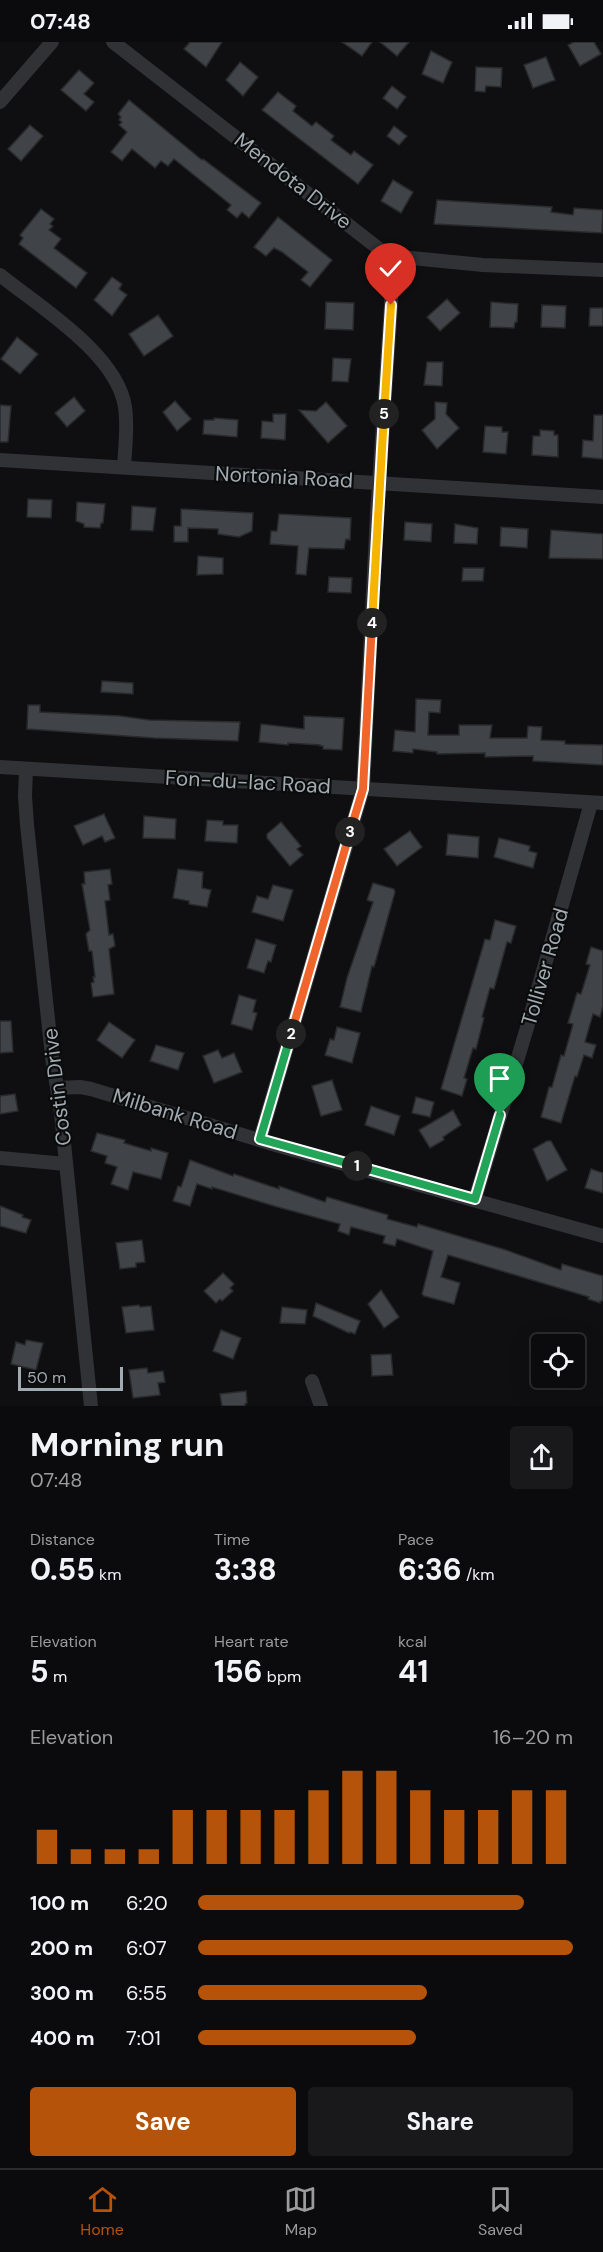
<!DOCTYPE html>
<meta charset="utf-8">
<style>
:root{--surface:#0b0b0d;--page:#19191b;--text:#f1f3f6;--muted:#9a9b9d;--line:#2b2b2e;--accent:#b45309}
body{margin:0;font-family:"DM Sans",sans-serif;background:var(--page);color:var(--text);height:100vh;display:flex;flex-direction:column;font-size:22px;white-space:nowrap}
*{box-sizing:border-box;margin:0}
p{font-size:20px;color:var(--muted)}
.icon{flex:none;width:33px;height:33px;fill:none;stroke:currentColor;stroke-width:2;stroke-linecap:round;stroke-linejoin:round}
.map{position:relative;height:1364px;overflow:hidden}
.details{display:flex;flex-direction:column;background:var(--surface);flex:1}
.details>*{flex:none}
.controls{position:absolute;left:531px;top:1292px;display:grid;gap:12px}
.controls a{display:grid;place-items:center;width:54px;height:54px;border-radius:6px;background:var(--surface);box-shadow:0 6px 24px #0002,0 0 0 2px var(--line);font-size:30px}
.scale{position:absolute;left:18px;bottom:15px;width:105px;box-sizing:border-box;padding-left:6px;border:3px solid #a1a9b1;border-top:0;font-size:16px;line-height:21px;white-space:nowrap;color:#a1a9b1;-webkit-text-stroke:4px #0a0b0b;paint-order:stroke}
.pin{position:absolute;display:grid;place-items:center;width:51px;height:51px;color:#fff;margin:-62px -26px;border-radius:50% 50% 50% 0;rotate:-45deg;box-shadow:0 0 6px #0007}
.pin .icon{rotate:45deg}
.km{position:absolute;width:30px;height:30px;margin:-15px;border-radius:50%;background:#222;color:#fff;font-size:16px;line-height:30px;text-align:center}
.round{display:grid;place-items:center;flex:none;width:63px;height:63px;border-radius:6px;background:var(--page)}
.headline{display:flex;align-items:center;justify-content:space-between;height:102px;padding:0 30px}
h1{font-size:33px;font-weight:700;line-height:45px}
.stats{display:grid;grid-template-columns:repeat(3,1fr);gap:9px;height:102px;padding:6px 30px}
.stats div{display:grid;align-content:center}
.stats b{font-size:30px;font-weight:700}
.stats small{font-size:16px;font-weight:400}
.stats p{font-size:16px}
.chart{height:168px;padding:12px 30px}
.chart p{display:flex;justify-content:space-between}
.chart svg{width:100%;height:108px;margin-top:6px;stroke:var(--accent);stroke-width:6}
.cta{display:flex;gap:12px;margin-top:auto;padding:12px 30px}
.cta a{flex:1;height:69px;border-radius:6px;background:var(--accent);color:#fff;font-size:24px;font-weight:700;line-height:69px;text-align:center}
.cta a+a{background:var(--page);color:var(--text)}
ul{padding:0 30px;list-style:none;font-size:20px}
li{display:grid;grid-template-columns:96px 72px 1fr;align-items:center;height:45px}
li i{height:15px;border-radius:8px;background:var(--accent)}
.status{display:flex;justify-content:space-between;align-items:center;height:42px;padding:0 30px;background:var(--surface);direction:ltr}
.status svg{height:16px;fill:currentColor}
.tab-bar{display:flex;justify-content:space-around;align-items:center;height:84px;border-top:2px solid var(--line);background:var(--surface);font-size:16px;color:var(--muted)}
.tab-bar a{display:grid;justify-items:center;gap:3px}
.tab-bar .active{color:var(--accent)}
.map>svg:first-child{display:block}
.building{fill:#404347;stroke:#292a2c;stroke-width:1.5}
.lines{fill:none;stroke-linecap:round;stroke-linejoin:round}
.minor{stroke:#303235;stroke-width:14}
.split-1-casing{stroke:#fff;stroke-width:12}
.split-2-casing{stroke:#fff;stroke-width:12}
.split-3-casing{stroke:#fff;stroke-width:12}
.split-4-casing{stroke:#fff;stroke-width:12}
.split-5-casing{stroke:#fff;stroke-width:12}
.split-6-casing{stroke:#fff;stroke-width:12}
.split-1{stroke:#22a559;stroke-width:8}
.split-2{stroke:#22a559;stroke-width:8}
.split-3{stroke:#f0652b;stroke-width:8}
.split-4{stroke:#f0652b;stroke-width:8}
.split-5{stroke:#f5b400;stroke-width:8}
.split-6{stroke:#f5b400;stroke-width:8}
.labels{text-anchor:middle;stroke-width:4.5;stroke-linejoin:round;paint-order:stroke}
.street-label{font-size:21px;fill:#a1a9b1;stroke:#0a0b0b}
</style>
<div class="status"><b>07:48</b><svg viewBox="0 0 49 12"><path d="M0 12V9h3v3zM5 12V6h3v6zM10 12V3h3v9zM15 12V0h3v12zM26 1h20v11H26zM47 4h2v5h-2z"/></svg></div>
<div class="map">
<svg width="603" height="1364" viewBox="0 0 603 1364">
<rect width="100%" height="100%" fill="#0f0f11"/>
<!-- building -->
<g class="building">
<polygon points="190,0 222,0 206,25 184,7"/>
<polygon points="342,0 372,0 362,14"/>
<polygon points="380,0 409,0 397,14"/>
<polygon points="574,0 594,0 601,12 580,24 568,3"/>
<polygon points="431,9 452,20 443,41 422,32"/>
<polygon points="546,15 555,38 533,46 524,23"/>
<polygon points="240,20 258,35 243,54 226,38"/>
<polygon points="476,25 502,26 501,45 486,44 485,50 475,49"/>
<polygon points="79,28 94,41 84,52 94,60 86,69 61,48"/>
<polygon points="392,44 406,55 397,67 383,56"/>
<polygon points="278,50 296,64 293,69 312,84 316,80 334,94 331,98 351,113 354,109 373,123 358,142 262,68"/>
<polygon points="129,58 202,118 203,117 261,161 249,176 242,170 237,176 227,168 231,163 174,117 168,124 161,119 155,126 132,107 122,119 111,110 127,90 119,83 122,80 119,78 121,75 118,72"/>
<polygon points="30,83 43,94 21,119 8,107"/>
<polygon points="394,84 407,94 399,103 387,94"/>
<polygon points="393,138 413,150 401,171 381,159"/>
<polygon points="437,158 552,165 551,170 573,173 574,166 603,168 602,191 434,182"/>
<polygon points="41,167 54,177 50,182 53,184 49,188 61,197 54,206 87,231 76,246 19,202 23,196 20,193"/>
<polygon points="278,175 332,218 310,245 301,238 308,230 282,210 274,206 266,214 254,205"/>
<polygon points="112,235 122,242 119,247 127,253 112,274 94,258"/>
<polygon points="447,257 460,271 440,289 427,275"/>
<polygon points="326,260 354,261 353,288 325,287"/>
<polygon points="491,260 518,262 517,280 515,280 514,286 490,285"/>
<polygon points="542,263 566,264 565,286 541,285"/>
<polygon points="590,266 603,266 603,284 589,284"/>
<polygon points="158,273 173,294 144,314 129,292"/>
<polygon points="17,295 38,312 20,332 1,317"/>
<polygon points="333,316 351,317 348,340 332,339"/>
<polygon points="427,320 443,320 442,344 424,343"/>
<polygon points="74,355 85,369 67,385 55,371"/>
<polygon points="175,359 191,377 177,389 163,370"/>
<polygon points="326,360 347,384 328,401 299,368 316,369"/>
<polygon points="435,360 447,361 446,372 459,386 437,407 422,388 435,377"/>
<polygon points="0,363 11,364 8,400 0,400"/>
<polygon points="273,372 286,372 285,398 261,396 262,379 273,380"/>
<polygon points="594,373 603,373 603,417 582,415 583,398 593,399"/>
<polygon points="214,376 238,378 237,395 203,392 204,378 214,378"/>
<polygon points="485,384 502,385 502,390 508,390 506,412 483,410"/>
<polygon points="540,388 554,389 554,393 558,393 558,415 532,413 533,394 540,394"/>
<polygon points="28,457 52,458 51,476 27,475"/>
<polygon points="77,460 105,462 103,481 101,481 100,486 84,485 84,482 76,479"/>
<polygon points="132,464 156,466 153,489 131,488"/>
<polygon points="181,467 253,471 252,489 239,495 218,492 218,487 188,486 188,500 174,500 174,484 181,484"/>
<polygon points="279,472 351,476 350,498 346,497 344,507 309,506 306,533 296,532 298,504 270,502 271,489 277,489"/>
<polygon points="405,480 432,482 431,500 404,498"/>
<polygon points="455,482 478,486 477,502 454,501"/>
<polygon points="501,485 528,487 527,506 500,504"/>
<polygon points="551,488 603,492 603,517 549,516"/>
<polygon points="198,514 223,516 223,532 197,533"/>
<polygon points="463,526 484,526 483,539 462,539"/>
<polygon points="329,535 352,536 351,551 328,550"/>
<polygon points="102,639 133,641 133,652 101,650"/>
<polygon points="416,657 441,658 440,671 429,670 428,693 459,693 459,683 492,683 490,696 527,696 528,684 542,685 541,698 565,699 565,702 603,703 603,723 533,719 533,714 485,715 485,711 437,712 437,710 413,707 413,711 393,709 395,688 415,690"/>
<polygon points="28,663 40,663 40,670 120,674 149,678 240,680 238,699 154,696 27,687"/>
<polygon points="304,674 344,676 342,708 323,707 323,704 320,704 320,703 288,701 288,703 259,700 261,682 304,687"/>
<polygon points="104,772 115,796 105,800 102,794 83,803 74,784"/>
<polygon points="144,774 176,777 175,797 143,796"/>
<polygon points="207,778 223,779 223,783 238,783 237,801 205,799"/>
<polygon points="281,780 301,804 297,807 303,813 290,824 267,796 267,792"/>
<polygon points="410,789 422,805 397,824 384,807"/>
<polygon points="448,792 479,795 478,816 446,813"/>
<polygon points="499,796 530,804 529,809 537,811 533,826 494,815"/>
<polygon points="110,827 112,842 108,843 110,858 105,859 109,893 113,892 115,904 109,907 114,952 93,955 91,941 94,940 93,935 95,935 92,909 89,909 86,892 90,888 82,842 85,842 84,830"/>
<polygon points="178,827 203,830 202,846 211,848 207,865 189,862 189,859 173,856"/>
<polygon points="373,841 394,847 395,850 374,925 372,924 361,970 340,965 347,936 373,860 367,858"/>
<polygon points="273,843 293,848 283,879 252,870 257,854 268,857"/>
<polygon points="495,878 516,884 511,901 507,900 494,947 490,946 482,975 484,976 476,1007 473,1006 464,1036 467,1037 462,1054 441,1047 485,897 490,898"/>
<polygon points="256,897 276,903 271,920 268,919 264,931 247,926"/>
<polygon points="591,905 603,909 603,964 600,975 593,972 585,1000 596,1003 592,1016 584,1013 577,1035 575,1034 561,1081 541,1075 549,1045 552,1045 561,1013 564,1014 573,982 568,981 577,951 581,952 590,923 586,922"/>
<polygon points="239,953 256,958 253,970 257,971 252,988 231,982"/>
<polygon points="0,979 11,979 13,1010 0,1011"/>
<polygon points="109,980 135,998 122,1016 97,998"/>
<polygon points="337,985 360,991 352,1021 325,1013 330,997 334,998"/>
<polygon points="156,1003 184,1011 178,1028 150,1019"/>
<polygon points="218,1008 222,1016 234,1011 242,1030 214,1041 203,1014"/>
<polygon points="332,1038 342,1068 321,1074 312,1044"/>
<polygon points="15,1052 18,1069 0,1072 0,1054"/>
<polygon points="416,1055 434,1060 430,1075 412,1071"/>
<polygon points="371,1064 400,1074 394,1093 365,1083"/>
<polygon points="453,1068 461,1083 443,1095 444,1098 430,1106 419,1088"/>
<polygon points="97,1091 125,1098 124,1101 151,1109 151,1106 168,1111 161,1137 133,1130 128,1148 111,1142 117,1125 105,1121 107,1114 91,1109"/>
<polygon points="547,1099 551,1099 567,1128 547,1139 533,1107"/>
<polygon points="190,1118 233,1134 234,1132 279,1147 279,1144 325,1160 327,1155 388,1173 387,1177 417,1185 418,1182 506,1208 561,1228 562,1222 603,1234 603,1259 600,1259 600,1261 588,1257 589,1255 448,1213 441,1235 460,1241 454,1262 424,1254 422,1252 433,1209 397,1197 395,1204 383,1201 385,1194 351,1185 349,1193 338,1189 340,1182 274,1164 212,1145 212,1147 197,1142 190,1164 173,1159 178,1144 181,1145"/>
<polygon points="591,1127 603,1131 603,1151 585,1146"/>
<polygon points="0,1164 23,1173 22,1175 31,1178 26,1191 0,1184"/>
<polygon points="142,1198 145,1220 136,1221 136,1225 120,1227 116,1201"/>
<polygon points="223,1231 234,1242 230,1246 233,1249 222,1259 220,1257 216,1261 204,1249"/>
<polygon points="381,1248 399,1275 384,1286 368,1262"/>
<polygon points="316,1261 360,1279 355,1292 350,1290 349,1291 313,1274"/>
<polygon points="139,1263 140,1265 151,1264 154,1288 126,1291 122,1265"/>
<polygon points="282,1265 307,1268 305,1282 280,1281"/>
<polygon points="221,1288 241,1296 233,1317 213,1309"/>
<polygon points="26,1298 43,1301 36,1328 11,1322 16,1300 25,1303"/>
<polygon points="391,1312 393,1333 372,1334 371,1313"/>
<polygon points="147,1326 148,1331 163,1329 165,1340 158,1341 160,1353 133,1356 129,1328"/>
<polygon points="246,1349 247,1361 245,1362 245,1364 222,1364 220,1352"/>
</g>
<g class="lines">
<!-- minor -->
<g class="minor">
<polyline points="113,0 383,210 391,214 483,223 603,228"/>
<polyline points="0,60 52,0"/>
<path d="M0,233C40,265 117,312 125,365C128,385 125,406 124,425"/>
<polyline points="0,418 603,455"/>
<polyline points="0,725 603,761"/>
<polyline points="26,727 25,754 27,783 53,1023 60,1062 91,1364"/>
<polyline points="57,1046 80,1045 91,1047 279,1104 603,1194"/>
<polyline points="260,1097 363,747 377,471 391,263 391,214"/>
<polyline points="0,1116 66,1122"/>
<polyline points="475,1157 526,989 591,761"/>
<polyline points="312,1339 321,1364"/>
</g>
</g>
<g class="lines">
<defs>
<polyline id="split-1" points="357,1124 475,1157 500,1073"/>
<polyline id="split-2" points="291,992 260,1097 357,1124"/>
<polyline id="split-3" points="291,992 350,790"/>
<polyline id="split-4" points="350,790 363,747 372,581"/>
<polyline id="split-5" points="372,581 384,372"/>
<polyline id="split-6" points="384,372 391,263"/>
</defs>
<!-- split-1 casing -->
<use href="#split-1" class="split-1-casing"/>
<!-- split-2 casing -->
<use href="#split-2" class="split-2-casing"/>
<!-- split-3 casing -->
<use href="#split-3" class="split-3-casing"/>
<!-- split-4 casing -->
<use href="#split-4" class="split-4-casing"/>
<!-- split-5 casing -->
<use href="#split-5" class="split-5-casing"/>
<!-- split-6 casing -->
<use href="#split-6" class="split-6-casing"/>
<!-- split-1 -->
<use href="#split-1" class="split-1"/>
<!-- split-2 -->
<use href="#split-2" class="split-2"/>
<!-- split-3 -->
<use href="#split-3" class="split-3"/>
<!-- split-4 -->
<use href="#split-4" class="split-4"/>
<!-- split-5 -->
<use href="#split-5" class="split-5"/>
<!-- split-6 -->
<use href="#split-6" class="split-6"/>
</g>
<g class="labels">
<!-- street labels -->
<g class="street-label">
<text transform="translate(293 139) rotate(38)" y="7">Mendota Drive</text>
<text transform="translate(284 435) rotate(3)" y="7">Nortonia Road</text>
<text transform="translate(248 740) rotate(3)" y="7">Fon-du-lac Road</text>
<text transform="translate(545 925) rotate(-74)" y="7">Tolliver Road</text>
<text transform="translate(57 1045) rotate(-97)" y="7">Costin Drive</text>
<text transform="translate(175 1072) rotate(17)" y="7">Milbank Road</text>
</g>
</g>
</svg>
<div class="controls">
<a><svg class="icon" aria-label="locate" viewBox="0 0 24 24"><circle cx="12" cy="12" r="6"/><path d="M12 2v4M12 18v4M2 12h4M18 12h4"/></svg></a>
</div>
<div class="scale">50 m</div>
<div class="pin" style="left:500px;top:1073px;background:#1e9e55"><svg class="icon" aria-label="arrive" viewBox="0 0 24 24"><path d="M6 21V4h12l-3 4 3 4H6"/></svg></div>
<div class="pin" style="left:391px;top:263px;background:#d93025"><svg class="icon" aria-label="check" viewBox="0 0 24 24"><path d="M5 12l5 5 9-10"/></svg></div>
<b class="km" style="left:357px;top:1124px">1</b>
<b class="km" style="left:291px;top:992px">2</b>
<b class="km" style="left:350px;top:790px">3</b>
<b class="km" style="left:372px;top:581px">4</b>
<b class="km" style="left:384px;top:372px">5</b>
</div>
<section class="details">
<div class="headline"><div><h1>Morning run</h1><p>07:48</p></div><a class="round"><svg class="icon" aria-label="share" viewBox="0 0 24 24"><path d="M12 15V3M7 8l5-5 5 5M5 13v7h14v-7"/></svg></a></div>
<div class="stats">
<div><p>Distance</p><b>0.55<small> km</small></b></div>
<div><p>Time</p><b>3:38</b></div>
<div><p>Pace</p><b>6:36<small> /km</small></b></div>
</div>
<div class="stats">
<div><p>Elevation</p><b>5<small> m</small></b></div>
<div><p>Heart rate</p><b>156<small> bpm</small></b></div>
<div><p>kcal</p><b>41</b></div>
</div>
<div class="chart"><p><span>Elevation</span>16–20 m</p>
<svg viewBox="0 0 160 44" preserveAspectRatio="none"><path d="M5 44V30M15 44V38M25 44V38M35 44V38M45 44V22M55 44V22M65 44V22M75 44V22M85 44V14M95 44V6M105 44V6M115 44V14M125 44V22M135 44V22M145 44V14M155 44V14"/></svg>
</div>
<ul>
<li><b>100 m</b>6:20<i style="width:87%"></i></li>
<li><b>200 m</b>6:07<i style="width:100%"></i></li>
<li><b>300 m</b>6:55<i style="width:61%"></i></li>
<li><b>400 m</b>7:01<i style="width:58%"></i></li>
</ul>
<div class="cta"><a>Save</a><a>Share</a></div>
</section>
<nav class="tab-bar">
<a class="active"><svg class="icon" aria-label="home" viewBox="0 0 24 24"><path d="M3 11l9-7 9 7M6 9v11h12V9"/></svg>Home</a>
<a><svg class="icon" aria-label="map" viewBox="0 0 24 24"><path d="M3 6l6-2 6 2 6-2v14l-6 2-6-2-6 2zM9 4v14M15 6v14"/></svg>Map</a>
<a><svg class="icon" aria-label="saved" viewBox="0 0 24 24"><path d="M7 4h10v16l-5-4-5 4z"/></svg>Saved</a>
</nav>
